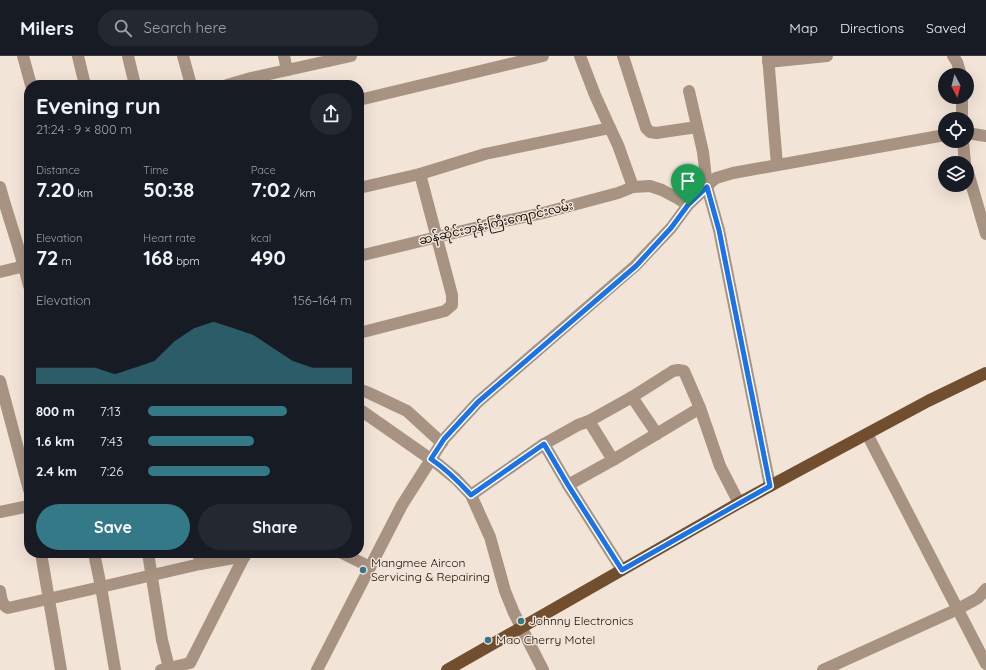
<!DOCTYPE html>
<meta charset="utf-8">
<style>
:root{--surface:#171b24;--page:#242831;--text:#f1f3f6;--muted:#9ea1a6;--line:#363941;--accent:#347987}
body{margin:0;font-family:Quicksand,"Noto Sans Myanmar",sans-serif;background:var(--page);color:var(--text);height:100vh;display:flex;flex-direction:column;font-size:15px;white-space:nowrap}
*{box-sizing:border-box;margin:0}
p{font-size:13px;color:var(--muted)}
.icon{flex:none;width:22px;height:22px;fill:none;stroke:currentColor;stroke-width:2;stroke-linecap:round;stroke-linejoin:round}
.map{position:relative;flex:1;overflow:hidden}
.sheet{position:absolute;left:24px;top:24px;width:340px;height:478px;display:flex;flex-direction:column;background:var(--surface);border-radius:16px;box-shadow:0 4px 16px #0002}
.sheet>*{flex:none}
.needle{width:26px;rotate:173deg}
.buttons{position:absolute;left:938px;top:12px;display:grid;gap:8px}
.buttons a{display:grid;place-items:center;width:36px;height:36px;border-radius:50%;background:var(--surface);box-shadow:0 4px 16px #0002;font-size:20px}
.pin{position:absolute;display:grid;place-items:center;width:34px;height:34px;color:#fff;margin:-41px -17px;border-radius:50% 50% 50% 0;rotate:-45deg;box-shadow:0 0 4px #0007}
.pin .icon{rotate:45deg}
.round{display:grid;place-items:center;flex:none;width:42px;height:42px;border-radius:21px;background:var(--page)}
.head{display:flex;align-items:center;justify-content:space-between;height:68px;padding:0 12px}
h1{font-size:22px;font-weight:700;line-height:30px}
.stats{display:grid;grid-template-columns:repeat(3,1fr);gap:6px;height:68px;padding:4px 12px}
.stats div{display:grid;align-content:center}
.stats b{font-size:20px;font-weight:700}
.stats small{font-size:11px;font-weight:400}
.stats p{font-size:11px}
.chart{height:112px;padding:8px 12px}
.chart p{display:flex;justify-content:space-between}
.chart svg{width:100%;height:72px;margin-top:4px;fill:var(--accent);opacity:.7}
.primary-button{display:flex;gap:8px;margin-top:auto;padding:8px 12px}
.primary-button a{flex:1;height:46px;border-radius:24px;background:var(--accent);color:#fff;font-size:16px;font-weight:700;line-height:46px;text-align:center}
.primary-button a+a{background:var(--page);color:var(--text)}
ul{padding:0 12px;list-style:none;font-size:13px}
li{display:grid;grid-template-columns:64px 48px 1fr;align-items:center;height:30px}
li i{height:10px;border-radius:5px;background:var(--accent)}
header{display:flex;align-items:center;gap:24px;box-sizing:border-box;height:56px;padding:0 20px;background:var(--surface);border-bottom:1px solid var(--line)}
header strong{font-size:19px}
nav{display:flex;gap:22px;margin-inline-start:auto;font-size:14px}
.search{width:280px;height:36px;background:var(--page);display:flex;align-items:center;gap:10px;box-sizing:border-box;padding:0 14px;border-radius:22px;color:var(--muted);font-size:15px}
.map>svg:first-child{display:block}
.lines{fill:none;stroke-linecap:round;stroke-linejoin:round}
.minor{stroke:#a89382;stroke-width:12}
.major{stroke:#714e2e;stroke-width:12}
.route-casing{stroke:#fff;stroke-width:8}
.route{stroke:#1a73e8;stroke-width:5}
.poi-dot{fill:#347987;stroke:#f3e4d8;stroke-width:1.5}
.labels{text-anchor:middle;stroke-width:3;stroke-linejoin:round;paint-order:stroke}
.street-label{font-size:12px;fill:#120d09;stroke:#f3e4d8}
.poi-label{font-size:12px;fill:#120d09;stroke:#f3e4d8;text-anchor:start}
</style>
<header>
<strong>Milers</strong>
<div class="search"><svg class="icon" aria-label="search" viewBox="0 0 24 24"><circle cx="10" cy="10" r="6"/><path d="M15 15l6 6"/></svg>Search here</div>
<nav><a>Map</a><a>Directions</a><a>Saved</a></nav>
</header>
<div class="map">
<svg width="986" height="614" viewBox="0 0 986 614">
<rect width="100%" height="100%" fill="#f3e4d8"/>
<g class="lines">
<!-- minor -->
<g class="minor">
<polyline points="23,0 31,29"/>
<polyline points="78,0 85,29"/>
<polyline points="128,0 135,29"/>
<polyline points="183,0 191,29"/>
<polyline points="284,0 287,14"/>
<polyline points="580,0 595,39 610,72 618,89 633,131"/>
<polyline points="623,0 646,72 650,76 656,77 697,71"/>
<polyline points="768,0 777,109"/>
<polyline points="953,0 957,6 961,19"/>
<polyline points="768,6 827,0"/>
<polyline points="227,29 251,22 351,0"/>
<polyline points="689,35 703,96 707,131 719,174 770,430"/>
<polyline points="962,41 962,63"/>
<polyline points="359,44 543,0"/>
<polyline points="967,77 986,80"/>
<polyline points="963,85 965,107"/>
<polyline points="967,113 986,178"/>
<path d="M0,131C9,164 21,196 29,230"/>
<polyline points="359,132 420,118 485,98 610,72"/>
<polyline points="359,200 491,168 543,157 618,137 633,131 650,130 662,134 677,142 688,149"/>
<polyline points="0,216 29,209"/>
<polyline points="359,277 445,255 452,249 452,239 420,118"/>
<polyline points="0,325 29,434"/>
<polyline points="359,333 369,337 407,355 442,387"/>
<polyline points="632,341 657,378"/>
<polyline points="359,353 439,409 456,423 471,439 490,481 505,535 514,557 543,614"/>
<polyline points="589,365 613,404"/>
<polyline points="867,378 986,608"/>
<polyline points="544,388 568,429 622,514"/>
<polyline points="568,429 613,404 700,352"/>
<polyline points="471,439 544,388 578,369 589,365 632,341 673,315 678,314 684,315 700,352 720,410 739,447"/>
<polyline points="0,456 29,450"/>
<polyline points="41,497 61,614"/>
<polyline points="94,497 101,531 115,614"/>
<polyline points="148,497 162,584 169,612"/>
<polyline points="199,497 200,508 245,500"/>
<polyline points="342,497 370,511"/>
<path d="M0,535C1,541 1,549 8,552L101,531L200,508"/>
<polyline points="161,614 190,607 246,497"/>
<polyline points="317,614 402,449 444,383 478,346 635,210 671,172 688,149 707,131 711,126 716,122 733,117 945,79"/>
<polyline points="823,614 958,553 978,542 986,533"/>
</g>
<!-- major -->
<polyline class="major" points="447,614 739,447 794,417 928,345 986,317"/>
</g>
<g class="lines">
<defs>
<path id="route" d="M707,131L719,174L770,430L738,448L622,514L568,429L544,388L471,439C459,426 446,413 431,403L444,383L478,346L636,210L671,172L688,149Z"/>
</defs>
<!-- route casing -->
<use href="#route" class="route-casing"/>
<!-- route -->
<use href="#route" class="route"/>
</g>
<!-- markers -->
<g class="poi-dot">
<circle cx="363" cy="514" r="4"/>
<circle cx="521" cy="565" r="4"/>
<circle cx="488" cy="584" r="4"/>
</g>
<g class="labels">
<!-- street labels -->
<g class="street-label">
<text transform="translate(496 167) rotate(-13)" y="4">ဆန်ဆိုင်းဘုန်းကြီးကျောင်းလမ်း</text>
</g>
<!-- poi labels -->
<g class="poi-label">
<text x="371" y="511">Mangmee Aircon<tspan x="371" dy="14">Servicing &amp; Repairing</tspan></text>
<text x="529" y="569">Johnny Electronics</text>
<text x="496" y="588">Mao Cherry Motel</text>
</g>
</g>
</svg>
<div class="buttons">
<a><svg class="needle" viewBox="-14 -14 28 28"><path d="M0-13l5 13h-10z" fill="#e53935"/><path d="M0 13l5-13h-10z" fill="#9ea1a6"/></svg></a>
<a><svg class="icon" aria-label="locate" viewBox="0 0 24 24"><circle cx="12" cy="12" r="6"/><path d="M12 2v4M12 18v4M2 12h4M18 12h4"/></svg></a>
<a><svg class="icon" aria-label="layers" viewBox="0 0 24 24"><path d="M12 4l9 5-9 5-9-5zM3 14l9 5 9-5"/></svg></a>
</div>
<div class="pin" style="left:688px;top:149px;background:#1e9e55"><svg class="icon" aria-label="arrive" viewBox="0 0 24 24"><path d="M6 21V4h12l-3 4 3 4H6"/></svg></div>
<section class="sheet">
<div class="head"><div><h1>Evening run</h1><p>21:24 · 9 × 800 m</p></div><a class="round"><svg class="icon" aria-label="share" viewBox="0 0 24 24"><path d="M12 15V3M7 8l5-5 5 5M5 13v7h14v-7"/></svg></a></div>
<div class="stats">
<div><p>Distance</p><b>7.20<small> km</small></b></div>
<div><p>Time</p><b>50:38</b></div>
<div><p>Pace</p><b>7:02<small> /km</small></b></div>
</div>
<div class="stats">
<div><p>Elevation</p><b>72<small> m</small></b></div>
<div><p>Heart rate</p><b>168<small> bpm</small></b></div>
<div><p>kcal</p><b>490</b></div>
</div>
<div class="chart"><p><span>Elevation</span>156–164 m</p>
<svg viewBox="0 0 160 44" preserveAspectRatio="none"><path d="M0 44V34L10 34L20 34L30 34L40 38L50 34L60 30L70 18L80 10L90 6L100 10L110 14L120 22L130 30L140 34L150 34L160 34V44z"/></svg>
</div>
<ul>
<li><b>800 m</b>7:13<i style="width:68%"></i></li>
<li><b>1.6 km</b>7:43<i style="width:52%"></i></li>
<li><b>2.4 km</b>7:26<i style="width:60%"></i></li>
</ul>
<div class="primary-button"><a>Save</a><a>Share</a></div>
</section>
</div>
